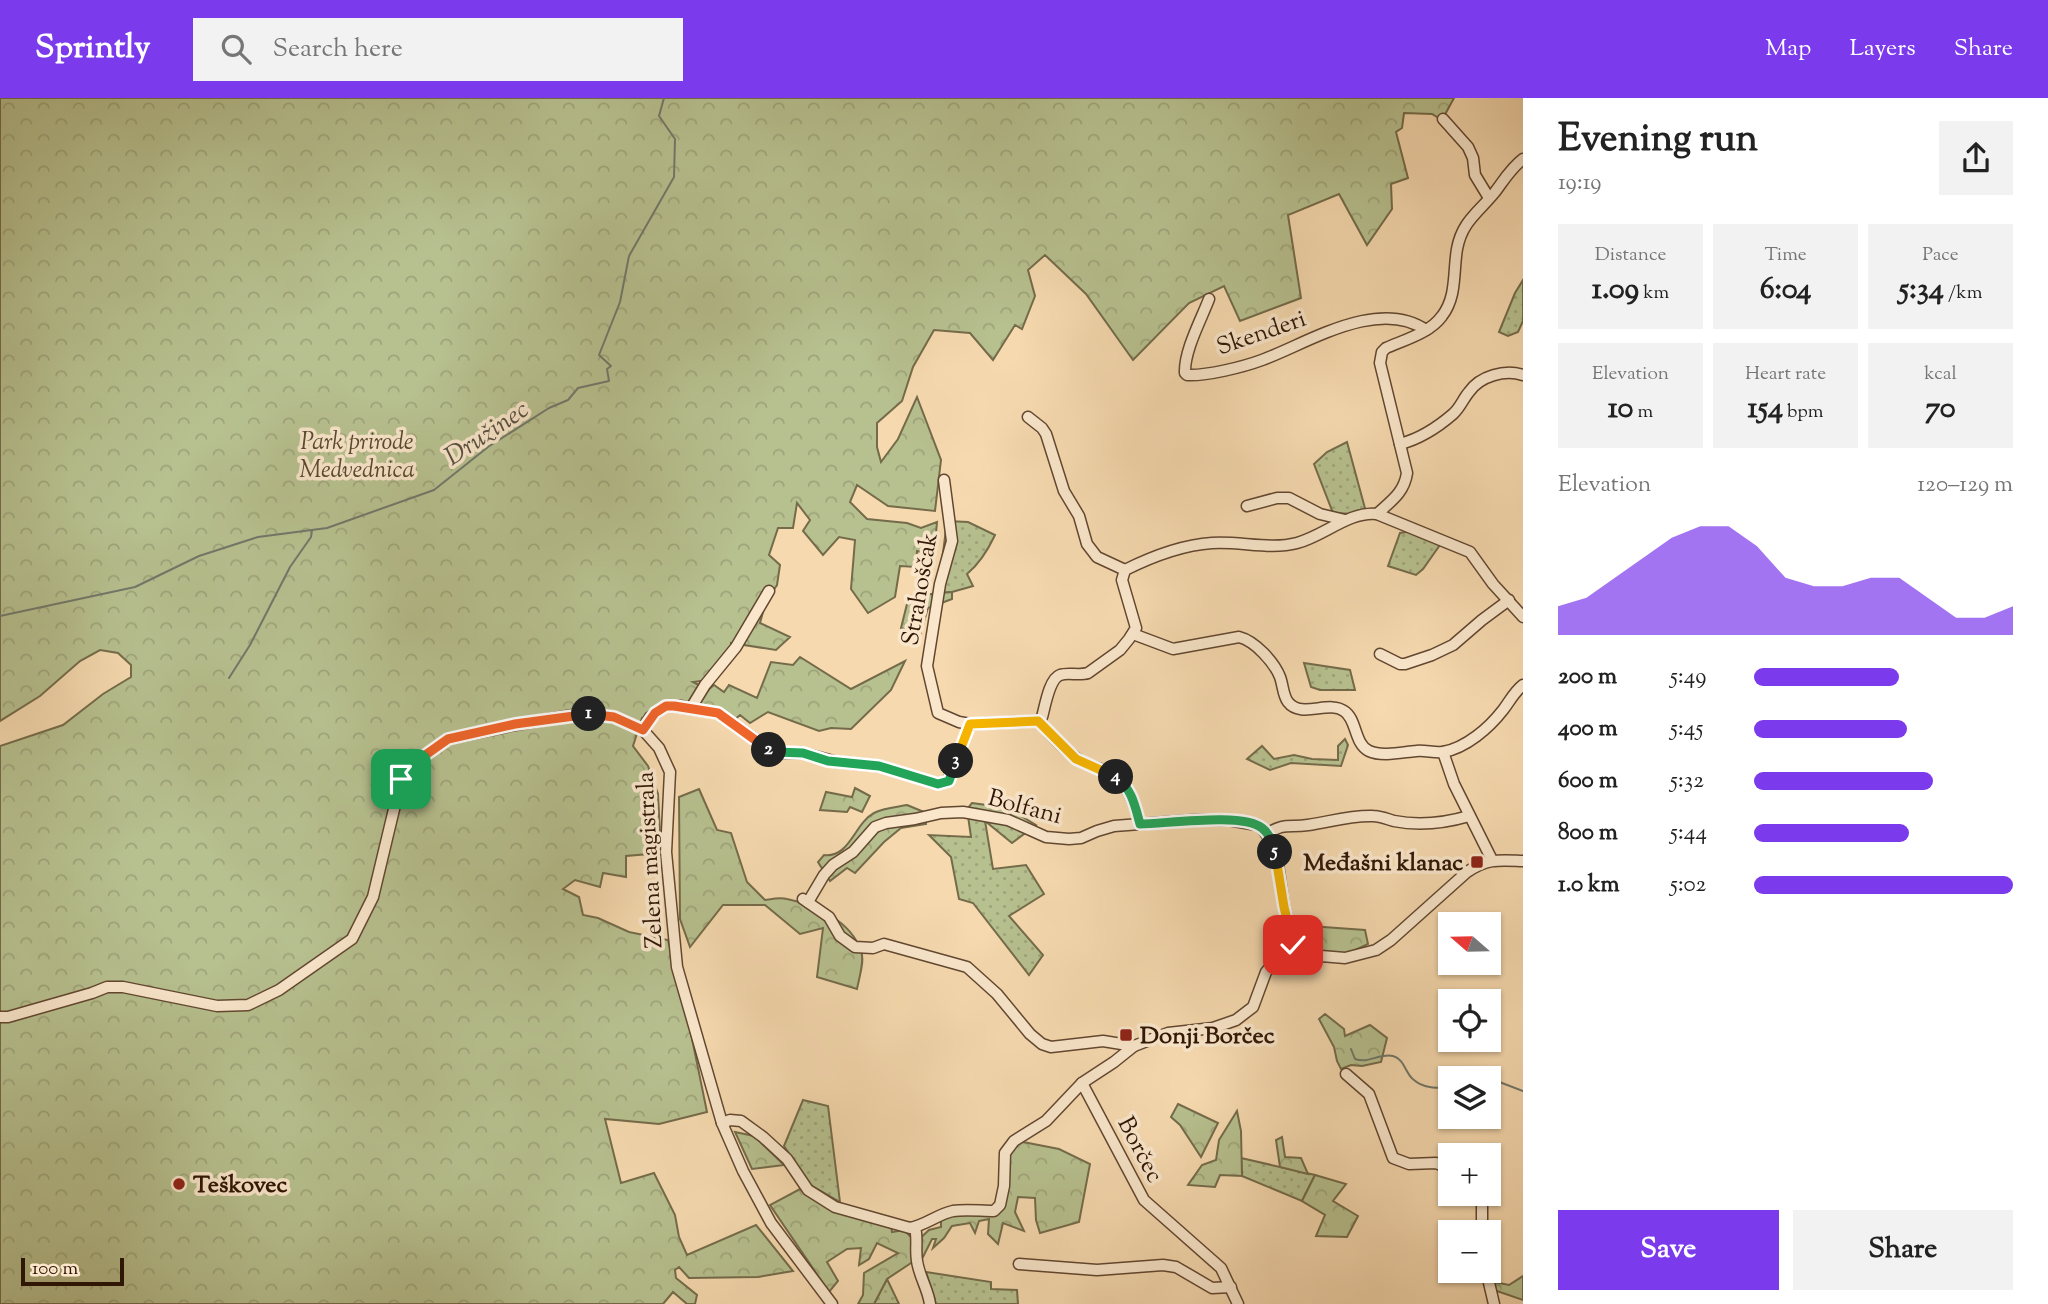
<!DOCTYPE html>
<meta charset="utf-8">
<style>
:root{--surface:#fff;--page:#f2f2f2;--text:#222;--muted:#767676;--accent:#7c3aed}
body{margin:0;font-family:"Sorts Mill Goudy",serif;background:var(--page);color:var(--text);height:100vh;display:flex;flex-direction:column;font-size:26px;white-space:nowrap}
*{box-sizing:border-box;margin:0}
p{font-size:23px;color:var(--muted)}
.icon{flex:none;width:38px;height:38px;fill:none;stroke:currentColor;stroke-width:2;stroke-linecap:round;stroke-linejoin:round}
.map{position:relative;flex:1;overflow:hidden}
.side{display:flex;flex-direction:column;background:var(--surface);width:525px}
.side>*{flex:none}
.needle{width:46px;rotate:290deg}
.tools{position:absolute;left:1438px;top:814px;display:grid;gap:14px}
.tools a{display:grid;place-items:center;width:63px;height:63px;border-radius:0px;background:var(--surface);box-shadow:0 2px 5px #0004;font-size:35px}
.scale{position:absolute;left:21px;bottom:18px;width:103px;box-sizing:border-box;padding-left:7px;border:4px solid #301605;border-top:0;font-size:19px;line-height:24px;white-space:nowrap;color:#301605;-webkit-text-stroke:5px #f9e6cb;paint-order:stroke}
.pin{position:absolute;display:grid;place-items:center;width:60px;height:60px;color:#fff;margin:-30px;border-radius:14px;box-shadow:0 4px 10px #0006}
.km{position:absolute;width:35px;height:35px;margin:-18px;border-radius:50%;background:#222;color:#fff;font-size:19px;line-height:35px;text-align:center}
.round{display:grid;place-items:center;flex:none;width:74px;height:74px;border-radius:0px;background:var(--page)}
.head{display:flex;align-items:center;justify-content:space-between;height:119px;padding:0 35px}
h1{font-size:38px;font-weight:800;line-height:52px}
.figures{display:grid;grid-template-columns:repeat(3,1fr);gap:10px;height:119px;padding:7px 35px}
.figures div{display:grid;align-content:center;border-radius:0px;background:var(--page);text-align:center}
.figures b{font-size:30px;font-weight:800}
.figures small{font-size:19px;font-weight:400}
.figures p{font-size:19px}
.chart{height:196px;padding:14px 35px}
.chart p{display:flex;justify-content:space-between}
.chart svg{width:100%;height:126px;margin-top:7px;fill:var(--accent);opacity:.7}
.button{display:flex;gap:14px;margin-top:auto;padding:14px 35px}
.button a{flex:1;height:80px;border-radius:0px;background:var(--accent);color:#fff;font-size:28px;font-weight:800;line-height:80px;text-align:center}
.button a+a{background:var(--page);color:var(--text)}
ul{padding:0 35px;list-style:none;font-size:23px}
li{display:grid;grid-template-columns:112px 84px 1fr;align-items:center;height:52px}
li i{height:18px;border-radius:9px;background:var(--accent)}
header{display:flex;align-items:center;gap:42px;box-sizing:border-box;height:98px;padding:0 35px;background:var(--accent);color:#fff}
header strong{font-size:33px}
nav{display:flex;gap:38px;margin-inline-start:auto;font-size:24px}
.search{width:490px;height:63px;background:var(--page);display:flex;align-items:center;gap:18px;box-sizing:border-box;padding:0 24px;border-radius:0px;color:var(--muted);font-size:26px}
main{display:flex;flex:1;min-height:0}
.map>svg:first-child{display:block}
.grass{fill:url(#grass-dots);stroke:#746b4a;stroke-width:2}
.forest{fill:url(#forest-crowns);stroke:#746b4a;stroke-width:2}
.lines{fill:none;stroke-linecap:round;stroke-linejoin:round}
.stream{stroke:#71786a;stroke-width:2}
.minor-casing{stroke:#624730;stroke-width:13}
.minor{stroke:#f9e6cb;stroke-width:10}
.split-1-casing{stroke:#fff;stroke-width:14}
.split-2-casing{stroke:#fff;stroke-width:14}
.split-3-casing{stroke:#fff;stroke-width:14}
.split-4-casing{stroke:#fff;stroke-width:14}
.split-5-casing{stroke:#fff;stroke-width:14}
.split-6-casing{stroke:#fff;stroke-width:14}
.split-1{stroke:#f0652b;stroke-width:9}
.split-2{stroke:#f0652b;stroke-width:9}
.split-3{stroke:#22a559;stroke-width:9}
.split-4{stroke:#f5b400;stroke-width:9}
.split-5{stroke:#22a559;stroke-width:9}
.split-6{stroke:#f5b400;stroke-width:9}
.poi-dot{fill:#8f2418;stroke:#f9e6cb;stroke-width:2.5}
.labels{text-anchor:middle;stroke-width:7;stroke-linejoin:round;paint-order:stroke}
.street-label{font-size:24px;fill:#301605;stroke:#f9e6cb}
.park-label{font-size:24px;font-style:italic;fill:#58492e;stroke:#f9e6cb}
.poi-label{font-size:24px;font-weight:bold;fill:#301605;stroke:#f9e6cb;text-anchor:start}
.water-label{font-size:26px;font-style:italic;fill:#564f40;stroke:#f9e6cb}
</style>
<header>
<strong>Sprintly</strong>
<div class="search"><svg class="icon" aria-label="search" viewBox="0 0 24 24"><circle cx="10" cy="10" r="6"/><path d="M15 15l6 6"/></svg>Search here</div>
<nav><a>Map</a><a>Layers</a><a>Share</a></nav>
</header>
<main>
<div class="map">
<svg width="1523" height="1206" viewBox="0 0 1523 1206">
<defs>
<pattern id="grass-dots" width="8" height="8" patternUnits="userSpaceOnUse" patternTransform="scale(1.75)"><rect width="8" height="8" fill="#b7c08f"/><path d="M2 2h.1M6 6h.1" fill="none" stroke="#9ea47a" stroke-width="1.8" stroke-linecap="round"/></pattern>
<pattern id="forest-crowns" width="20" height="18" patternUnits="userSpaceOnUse" patternTransform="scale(1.75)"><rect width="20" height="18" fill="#b7c08f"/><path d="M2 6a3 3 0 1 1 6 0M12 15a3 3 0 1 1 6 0" fill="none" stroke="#9ea47a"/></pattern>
</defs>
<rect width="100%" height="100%" fill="#f6d9af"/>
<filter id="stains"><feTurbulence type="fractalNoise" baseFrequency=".00286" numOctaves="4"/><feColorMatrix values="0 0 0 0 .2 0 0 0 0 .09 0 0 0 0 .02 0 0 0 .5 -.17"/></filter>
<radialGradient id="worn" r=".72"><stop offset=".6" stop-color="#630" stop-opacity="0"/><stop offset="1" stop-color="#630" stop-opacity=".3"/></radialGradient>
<!-- grass -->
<g class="grass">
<polygon points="1523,182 1523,223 1518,234 1508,238 1499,234 1515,195"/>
<polygon points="1347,344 1366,414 1354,416 1333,415 1314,366 1327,354"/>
<path d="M947,423L968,424L995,437C988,452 979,466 967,476L973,488L952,494L938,495Z"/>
<polygon points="1412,433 1442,444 1423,471 1416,477 1388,468 1400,435"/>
<polygon points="1304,565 1350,572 1355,592 1320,592 1311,589"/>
<polygon points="1345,641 1348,647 1341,668 1291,665 1270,672 1247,661 1262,648 1274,661 1294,657 1312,661 1338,662 1338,648"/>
<polygon points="972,705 1008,710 1036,727 1012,745 985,723 993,771 1026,767 1044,796 1009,818 1043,857 1029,877 973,805 959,801 951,759 929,737 971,739 967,711"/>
<polygon points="803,1002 828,1008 840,1104 809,1086 784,1048"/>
<polygon points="1241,1060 1315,1077 1302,1103 1242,1078"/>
<polygon points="926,1174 991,1184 991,1191 1017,1192 1018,1206 936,1206"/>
<polygon points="887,1181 899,1206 874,1206"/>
</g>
<!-- forest -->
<g class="forest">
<polygon points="0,0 1454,0 1442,22 1432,16 1404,15 1402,30 1396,34 1408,80 1391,86 1392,111 1367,147 1339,96 1288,117 1301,200 1240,223 1224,188 1189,205 1133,262 1086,196 1045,157 1028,172 1035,198 1022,231 1015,227 993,262 970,235 934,232 913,269 902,303 877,325 877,349 881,364 898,341 917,299 941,362 935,413 888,408 857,387 850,404 867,421 907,425 921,430 937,424 934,457 917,453 916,469 900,468 895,499 868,515 851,491 855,442 839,439 823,457 803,433 810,422 797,405 793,430 778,430 769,457 780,467 777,487 766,503 760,525 790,539 776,552 731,545 732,557 730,565 722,568 715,581 693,584 708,592 714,587 724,594 729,587 757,600 771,564 793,567 800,559 851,591 905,563 891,592 851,631 831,630 819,633 768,614 750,625 740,617 733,623 706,608 680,602 642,620 633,648 648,668 658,696 661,755 626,758 626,779 603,775 600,789 575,782 563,791 579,799 583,817 598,820 629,834 668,842 688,921 707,1014 659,1026 605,1021 621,1085 654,1075 675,1117 679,1139 687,1157 756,1127 793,1173 758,1179 689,1180 679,1169 675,1172 676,1180 697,1197 695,1206 687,1206 673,1194 663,1206 0,1206 0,648 63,627 103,596 131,579 131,567 118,555 100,552 80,563 40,598 0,623"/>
<polygon points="952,494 952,501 928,510 920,537 901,530 909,498"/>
<polygon points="855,690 870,698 862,714 850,709 847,714 820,712 826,694 852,699"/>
<path d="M699,691L717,732L731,735L747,784L765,802C772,801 780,799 787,801C816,807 851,823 861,853C865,862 859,880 857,891L817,879L823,830L800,836L765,807H723L690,849L680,821L679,699Z"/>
<path d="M907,707L924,714L926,726L901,730L884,744L855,775L847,770L830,783L818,764L824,757C850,760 854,726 874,715C883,710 897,709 907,707Z"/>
<polygon points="1295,827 1365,832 1368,846 1347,856 1300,850"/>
<polygon points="1325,916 1344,931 1345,938 1370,927 1387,940 1381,964 1362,968 1351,967 1341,971 1337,963 1334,949 1319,921"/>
<polygon points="1178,1006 1218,1025 1201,1059 1180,1027 1171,1019"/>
<polygon points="1237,1013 1241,1033 1242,1078 1220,1077 1215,1089 1188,1087 1202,1067 1216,1062 1219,1042"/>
<polygon points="735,1034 754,1038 784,1067 752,1071"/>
<polygon points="1282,1039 1285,1059 1301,1060 1308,1076 1280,1069 1276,1042"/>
<path d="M1018,1043L1059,1051L1090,1066L1079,1124L1040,1135L1036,1122L1035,1100L1018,1099L1015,1114L1024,1133L1003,1125L998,1146L988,1136L989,1121L979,1123L975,1135L970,1125L952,1128L944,1140L933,1150L936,1141H932L923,1159L911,1165L887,1181L874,1206H858L863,1197L864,1175L898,1155L877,1145L869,1161L859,1167L861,1150L847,1151L827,1164L838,1183L829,1194L770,1107L800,1091C826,1114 858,1120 891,1128L892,1134L904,1132L916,1144L929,1132L941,1129V1121L955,1116L999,1115L1008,1057Z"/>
<polygon points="1315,1077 1346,1086 1333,1103 1358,1118 1347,1139 1316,1138 1325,1117 1302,1103"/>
<polygon points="1523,1178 1523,1202 1494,1192 1494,1184 1509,1187"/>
</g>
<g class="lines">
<!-- stream -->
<g class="stream">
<polyline points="0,518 135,489 199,458 258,439 327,430 434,392 488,349 549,310 568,302 578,290 609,283 607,271 611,268 599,257 620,204 629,158 674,79 675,41 659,18 664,0"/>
<polyline points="229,580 250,547 290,469 311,439 312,432"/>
<path d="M1351,951L1355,961C1368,966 1380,955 1393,958C1405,961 1405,976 1414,982C1424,991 1438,990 1451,990"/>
<polyline points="1489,980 1523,993"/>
</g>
<defs>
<g id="minor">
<polyline points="1443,21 1468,49 1473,60 1475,77 1489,100"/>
<path d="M1209,201C1201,222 1184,253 1185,275L1187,277C1207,278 1243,269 1262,262C1308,245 1378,199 1426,232"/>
<polyline points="1028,319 1042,330 1046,336 1064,393 1079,418 1087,446 1097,459 1125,472"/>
<path d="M1400,346C1419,341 1438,329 1453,316C1460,310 1463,301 1469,294C1480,278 1505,271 1523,277"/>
<path d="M944,382L952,443L940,486L927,568L938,615L959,624L970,626L1038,623L1042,619C1045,609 1049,581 1060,577C1068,574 1079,578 1088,575L1120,552L1129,541L1136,530L1122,482L1125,472C1151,459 1182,447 1212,445C1240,443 1270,452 1297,445C1324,438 1349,413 1377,416L1470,454L1493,486L1523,519"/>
<polyline points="1247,408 1277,400 1289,400 1320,416 1345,422"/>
<path d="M1377,416C1391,403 1404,395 1407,375L1380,265L1382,254L1386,250C1404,242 1430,235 1442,218C1457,199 1453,174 1457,151C1462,123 1479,114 1495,94C1504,82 1511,70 1523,61"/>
<path d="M1133,536L1173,551L1239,539C1255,543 1274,564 1280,579C1283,587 1283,598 1288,604C1301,621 1329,602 1344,613C1357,621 1354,646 1369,653C1382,659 1403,654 1416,653C1425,652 1434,655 1443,654C1466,650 1489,630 1503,612C1510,603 1514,594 1523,587"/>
<polyline points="1380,556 1400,566 1405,566 1432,557 1453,547 1482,522 1509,502"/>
<polyline points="691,610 705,587 736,549 769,493"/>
<path d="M1038,623C1051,636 1064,652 1079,662C1086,667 1096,669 1105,673C1128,683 1134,703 1140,726"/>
<polyline points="643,632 650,619 666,608 674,608 718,615 770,652 784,655 803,655 837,664 879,668 938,686 946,684 951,678 970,626"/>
<polyline points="1443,654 1454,686 1492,762"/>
<path d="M1267,736C1285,724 1289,730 1308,727C1329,724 1351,717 1373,718C1380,718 1387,721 1394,723C1419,728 1445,725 1469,718"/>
<polyline points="803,801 829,819 840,838 855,849 873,850 884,846 967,869 997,896 1030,936 1042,946 1051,949 1103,943 1134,948"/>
<polyline points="808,804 824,777 833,767 853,754 875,729 886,725 915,721 941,715 963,714 1008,722 1046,739 1069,741 1081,740 1097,733 1114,728 1194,722 1228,722 1257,727 1262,730 1271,743 1277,759 1284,809 1297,856"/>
<polyline points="0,919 8,919 92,895 107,889 123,889 217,908 248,907 279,892 352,841 373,799 401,682 424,658 448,641 515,627 585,615 614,619 643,632 659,650 670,674 666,754 677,869 722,1025 743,1073 771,1125 832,1206"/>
<polyline points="1346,976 1369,996 1393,1060 1409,1066 1436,1065 1451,1071"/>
<polyline points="1082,985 1144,1102 1221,1170 1238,1206"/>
<path d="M722,1025L730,1022L741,1023L763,1039L787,1061L808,1092L835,1109L910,1130C926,1127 938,1116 953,1113C966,1111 981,1113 994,1113L1000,1107L1004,1088L1005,1055L1014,1043L1046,1023L1082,985L1114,964L1134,948L1168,935L1213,930L1236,922L1253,909L1266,874L1272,867L1291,858L1297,856L1345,860L1376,852L1391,842L1467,774C1488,760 1499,762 1523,763"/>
<polyline points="1478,1096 1482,1102 1482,1134"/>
<path d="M915,1129C918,1141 915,1151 917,1163C919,1178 928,1191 930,1206"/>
<polyline points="1019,1166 1097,1172 1163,1167 1176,1169 1212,1190 1231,1189"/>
<polyline points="1486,1172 1494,1206"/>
</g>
</defs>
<!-- minor casing -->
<use href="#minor" class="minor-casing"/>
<!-- minor -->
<use href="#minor" class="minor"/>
</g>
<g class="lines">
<defs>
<polyline id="split-1" points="401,681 424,658 448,641 515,626 589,616"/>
<polyline id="split-2" points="589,616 614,619 643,632 655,615 666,608 674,608 718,615 769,652"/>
<polyline id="split-3" points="769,652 777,654 803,655 828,663 879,668 938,686 949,683 956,663"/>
<polyline id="split-4" points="956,663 970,626 1038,623 1076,661 1116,679"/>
<path id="split-5" d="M1116,679C1132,691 1135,708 1140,726C1165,726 1243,714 1262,730C1269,735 1273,746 1275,754"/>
<polyline id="split-6" points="1275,754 1284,809 1293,847"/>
</defs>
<!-- split-1 casing -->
<use href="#split-1" class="split-1-casing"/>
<!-- split-2 casing -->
<use href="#split-2" class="split-2-casing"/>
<!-- split-3 casing -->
<use href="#split-3" class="split-3-casing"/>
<!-- split-4 casing -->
<use href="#split-4" class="split-4-casing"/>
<!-- split-5 casing -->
<use href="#split-5" class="split-5-casing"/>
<!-- split-6 casing -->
<use href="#split-6" class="split-6-casing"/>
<!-- split-1 -->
<use href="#split-1" class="split-1"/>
<!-- split-2 -->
<use href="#split-2" class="split-2"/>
<!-- split-3 -->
<use href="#split-3" class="split-3"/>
<!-- split-4 -->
<use href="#split-4" class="split-4"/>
<!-- split-5 -->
<use href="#split-5" class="split-5"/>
<!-- split-6 -->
<use href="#split-6" class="split-6"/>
</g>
<!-- markers -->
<g class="poi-dot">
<rect x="1470" y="757" width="14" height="14" rx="3.5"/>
<rect x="1119" y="930" width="14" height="14" rx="3.5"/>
<circle cx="179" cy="1086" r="7"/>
</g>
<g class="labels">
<!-- street labels -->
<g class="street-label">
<text transform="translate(1261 234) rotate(-19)" y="8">Skenderi</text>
<text transform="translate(919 491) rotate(-80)" y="8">Strahoščak</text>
<text transform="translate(1025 708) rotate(15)" y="8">Bolfani</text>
<text transform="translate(649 762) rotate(-93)" y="8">Zelena magistrala</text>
<text transform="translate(1141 1051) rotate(62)" y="8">Borčec</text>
</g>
<!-- park labels -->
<g class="park-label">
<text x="357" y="351">Park prirode<tspan x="357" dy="28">Medvednica</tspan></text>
</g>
<!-- poi labels -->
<g class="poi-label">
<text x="1463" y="772" text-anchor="end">Međašni klanac</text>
<text x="1140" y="945">Donji Borčec</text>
<text x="193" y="1094">Teškovec</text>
</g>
<!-- water labels -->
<g class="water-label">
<text transform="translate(486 334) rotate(-34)" y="9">Družinec</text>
</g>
</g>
<rect width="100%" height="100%" filter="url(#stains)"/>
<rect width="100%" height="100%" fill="url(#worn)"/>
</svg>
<div class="tools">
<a><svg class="needle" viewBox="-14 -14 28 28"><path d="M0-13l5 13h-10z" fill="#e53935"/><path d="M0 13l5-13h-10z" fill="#767676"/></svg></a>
<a><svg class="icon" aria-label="locate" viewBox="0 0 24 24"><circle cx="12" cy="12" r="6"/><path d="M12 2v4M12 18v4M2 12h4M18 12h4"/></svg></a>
<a><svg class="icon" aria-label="layers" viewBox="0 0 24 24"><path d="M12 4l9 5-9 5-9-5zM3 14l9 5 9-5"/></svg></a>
<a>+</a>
<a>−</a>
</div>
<div class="scale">100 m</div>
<div class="pin" style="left:401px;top:681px;background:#1e9e55"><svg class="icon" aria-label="arrive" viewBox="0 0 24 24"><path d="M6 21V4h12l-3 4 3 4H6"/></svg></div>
<div class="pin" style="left:1293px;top:847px;background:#d93025"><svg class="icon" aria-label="check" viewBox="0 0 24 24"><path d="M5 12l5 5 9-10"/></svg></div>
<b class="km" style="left:589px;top:616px">1</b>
<b class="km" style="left:769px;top:652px">2</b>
<b class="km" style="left:956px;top:663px">3</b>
<b class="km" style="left:1116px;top:679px">4</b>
<b class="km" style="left:1275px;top:754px">5</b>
</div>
<section class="side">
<div class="head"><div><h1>Evening run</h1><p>19:19</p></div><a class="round"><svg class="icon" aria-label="share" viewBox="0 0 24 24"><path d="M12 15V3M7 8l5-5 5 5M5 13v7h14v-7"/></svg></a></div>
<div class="figures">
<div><p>Distance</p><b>1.09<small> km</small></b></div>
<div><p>Time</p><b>6:04</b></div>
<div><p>Pace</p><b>5:34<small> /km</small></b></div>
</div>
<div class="figures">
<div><p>Elevation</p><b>10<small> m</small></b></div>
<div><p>Heart rate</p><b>154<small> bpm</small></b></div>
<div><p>kcal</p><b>70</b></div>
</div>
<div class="chart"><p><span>Elevation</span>120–129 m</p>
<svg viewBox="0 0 160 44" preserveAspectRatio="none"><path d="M0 44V34L10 31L20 24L30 17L40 10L50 6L60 6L70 13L80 24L90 27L100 27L110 24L120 24L130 31L140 38L150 38L160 34V44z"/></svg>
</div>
<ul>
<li><b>200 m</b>5:49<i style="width:56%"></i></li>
<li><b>400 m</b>5:45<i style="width:59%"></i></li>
<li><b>600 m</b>5:32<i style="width:69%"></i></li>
<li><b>800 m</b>5:44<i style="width:60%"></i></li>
<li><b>1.0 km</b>5:02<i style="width:100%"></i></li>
</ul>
<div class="button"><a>Save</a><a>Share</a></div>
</section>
</main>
